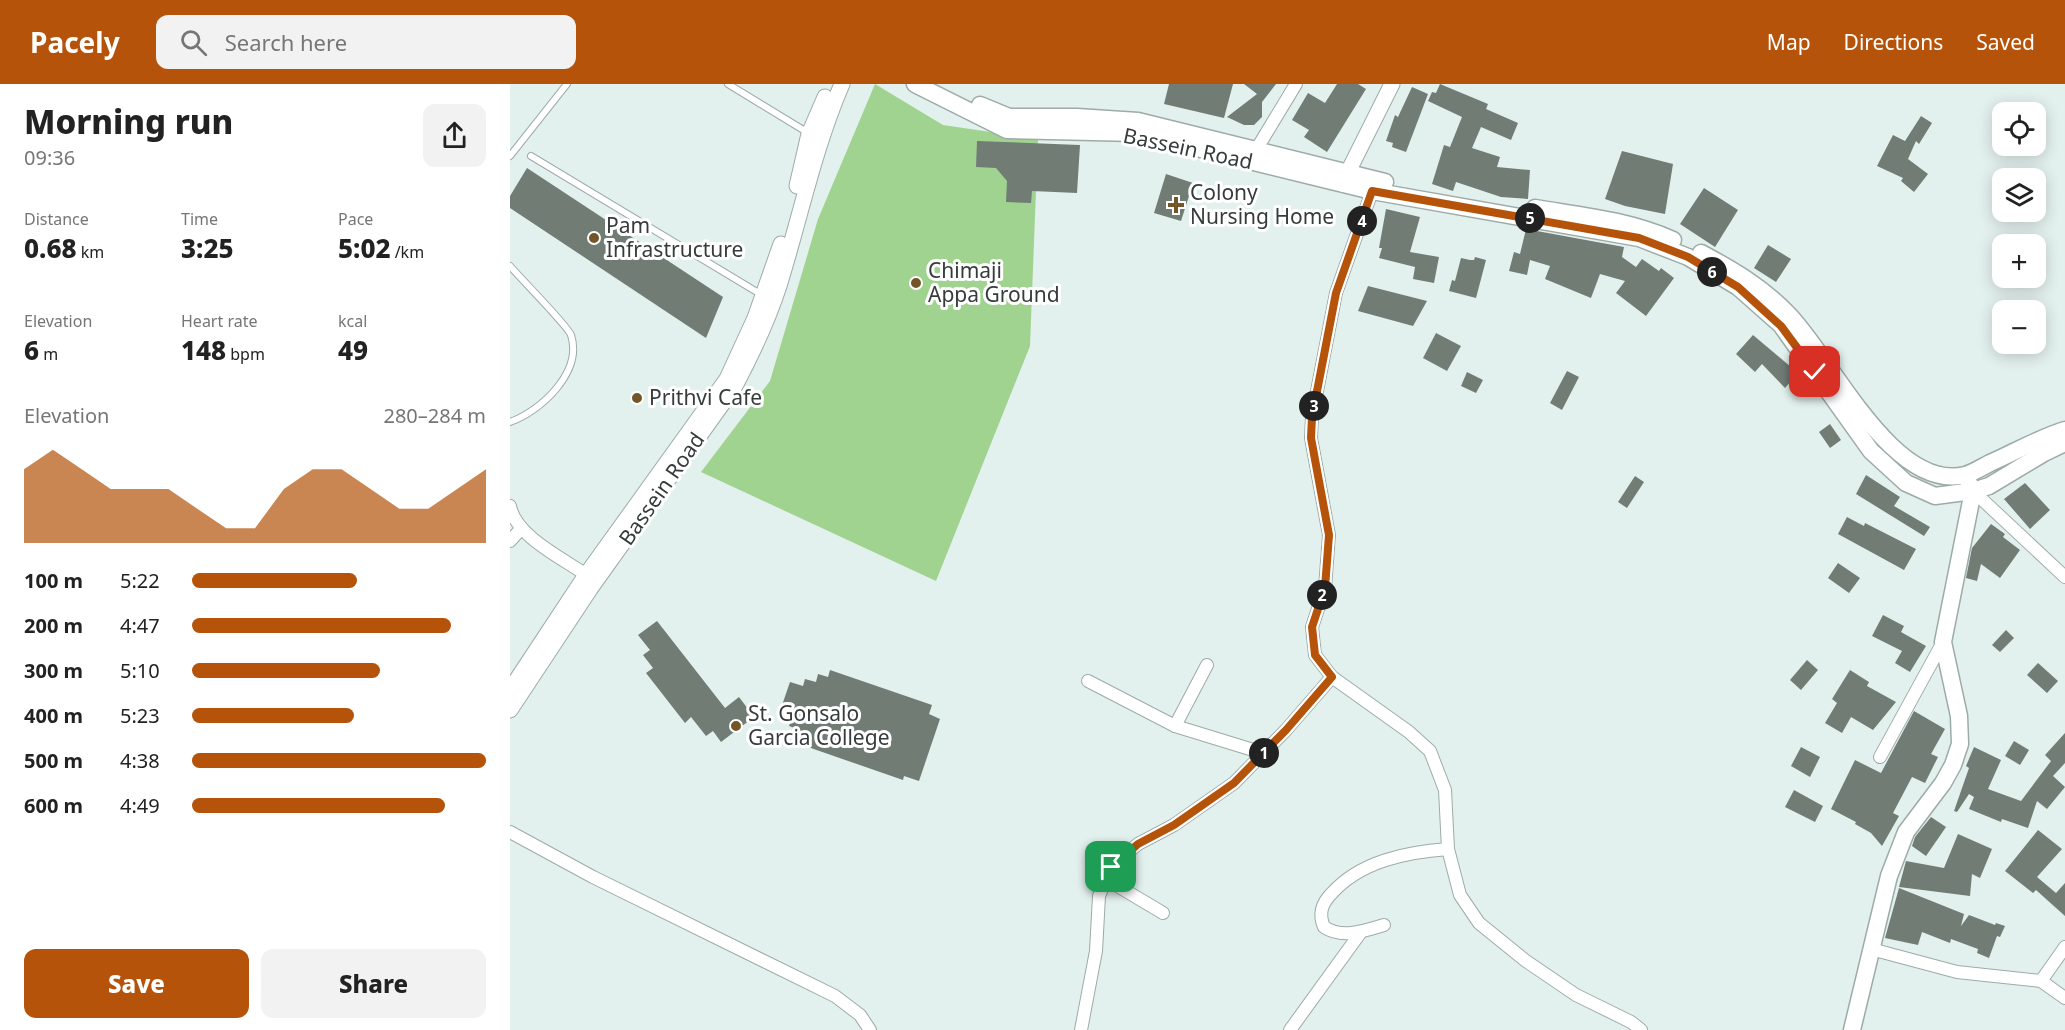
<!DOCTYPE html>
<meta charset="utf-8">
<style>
:root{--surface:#fff;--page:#f2f2f2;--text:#222;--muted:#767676;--accent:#b45309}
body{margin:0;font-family:"Noto Sans",sans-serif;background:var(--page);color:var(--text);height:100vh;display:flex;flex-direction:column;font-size:22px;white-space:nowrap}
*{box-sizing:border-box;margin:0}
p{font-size:20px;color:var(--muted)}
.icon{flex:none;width:33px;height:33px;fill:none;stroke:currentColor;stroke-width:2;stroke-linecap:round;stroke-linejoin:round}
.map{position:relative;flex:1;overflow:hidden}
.sheet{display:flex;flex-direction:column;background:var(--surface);width:510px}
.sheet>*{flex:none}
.tools{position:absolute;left:1482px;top:18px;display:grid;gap:12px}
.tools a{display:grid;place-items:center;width:54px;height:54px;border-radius:12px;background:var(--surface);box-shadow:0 3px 15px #0003;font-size:30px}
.pin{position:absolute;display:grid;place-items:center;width:51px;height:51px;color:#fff;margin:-26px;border-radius:12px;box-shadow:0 3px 9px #0006}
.km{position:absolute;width:30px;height:30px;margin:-15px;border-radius:50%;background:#222;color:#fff;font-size:16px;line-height:30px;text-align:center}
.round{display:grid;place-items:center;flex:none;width:63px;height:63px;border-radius:12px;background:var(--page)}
.head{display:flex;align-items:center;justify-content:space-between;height:102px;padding:0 24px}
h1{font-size:33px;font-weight:800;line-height:45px}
.metrics{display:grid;grid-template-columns:repeat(3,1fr);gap:9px;height:102px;padding:6px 24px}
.metrics div{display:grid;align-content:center}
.metrics b{font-size:26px;font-weight:800}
.metrics small{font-size:16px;font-weight:400}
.metrics p{font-size:16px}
.chart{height:168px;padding:12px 24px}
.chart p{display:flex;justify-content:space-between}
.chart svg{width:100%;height:108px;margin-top:6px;fill:var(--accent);opacity:.7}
.action{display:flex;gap:12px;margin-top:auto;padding:12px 24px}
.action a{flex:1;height:69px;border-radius:12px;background:var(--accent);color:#fff;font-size:24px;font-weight:800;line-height:69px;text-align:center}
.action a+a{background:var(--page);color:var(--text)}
ul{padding:0 24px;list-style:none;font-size:20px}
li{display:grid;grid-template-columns:96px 72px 1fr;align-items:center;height:45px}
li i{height:15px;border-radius:8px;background:var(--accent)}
header{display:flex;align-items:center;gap:36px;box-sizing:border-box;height:84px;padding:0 30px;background:var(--accent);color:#fff}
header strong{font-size:28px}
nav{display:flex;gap:33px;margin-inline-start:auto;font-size:21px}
.search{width:420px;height:54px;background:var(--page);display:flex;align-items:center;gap:15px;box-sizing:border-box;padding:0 21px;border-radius:12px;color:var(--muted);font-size:22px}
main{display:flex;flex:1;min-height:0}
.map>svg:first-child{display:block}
.green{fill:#a0d38f}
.building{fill:#717c75}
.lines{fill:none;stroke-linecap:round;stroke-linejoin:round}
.service-casing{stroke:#9daba8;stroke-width:8}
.minor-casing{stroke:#9daba8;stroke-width:14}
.tertiary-casing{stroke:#9daba8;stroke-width:17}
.secondary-casing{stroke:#9daba8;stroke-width:19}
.service{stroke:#fff;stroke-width:6}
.minor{stroke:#fff;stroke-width:12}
.tertiary{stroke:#fff;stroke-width:15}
.secondary{stroke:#fff;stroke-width:16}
.route-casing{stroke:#fff;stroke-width:12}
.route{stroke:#b45309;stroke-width:8}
.poi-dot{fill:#735529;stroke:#fff;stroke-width:2}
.labels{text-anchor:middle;stroke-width:6;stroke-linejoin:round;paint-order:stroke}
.street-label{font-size:21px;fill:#363c3b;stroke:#fff}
.poi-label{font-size:21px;fill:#363c3b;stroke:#fff;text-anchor:start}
</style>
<header>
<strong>Pacely</strong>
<div class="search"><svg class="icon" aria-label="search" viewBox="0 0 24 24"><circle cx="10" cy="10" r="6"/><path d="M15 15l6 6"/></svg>Search here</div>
<nav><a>Map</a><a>Directions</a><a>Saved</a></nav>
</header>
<main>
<section class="sheet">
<div class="head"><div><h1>Morning run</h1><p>09:36</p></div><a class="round"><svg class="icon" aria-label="share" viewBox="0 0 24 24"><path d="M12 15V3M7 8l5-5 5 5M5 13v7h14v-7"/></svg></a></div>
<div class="metrics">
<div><p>Distance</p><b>0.68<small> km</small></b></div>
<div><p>Time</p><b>3:25</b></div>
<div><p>Pace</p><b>5:02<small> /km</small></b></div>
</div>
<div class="metrics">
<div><p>Elevation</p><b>6<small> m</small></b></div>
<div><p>Heart rate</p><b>148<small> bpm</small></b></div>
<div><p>kcal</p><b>49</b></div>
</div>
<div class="chart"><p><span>Elevation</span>280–284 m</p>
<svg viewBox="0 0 160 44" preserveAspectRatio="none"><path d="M0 44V14L10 6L20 14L30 22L40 22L50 22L60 30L70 38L80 38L90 22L100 14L110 14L120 22L130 30L140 30L150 22L160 14V44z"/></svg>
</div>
<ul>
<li><b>100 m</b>5:22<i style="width:56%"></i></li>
<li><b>200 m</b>4:47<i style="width:88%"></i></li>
<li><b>300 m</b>5:10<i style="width:64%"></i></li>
<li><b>400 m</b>5:23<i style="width:55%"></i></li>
<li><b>500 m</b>4:38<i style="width:100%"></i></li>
<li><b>600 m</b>4:49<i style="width:86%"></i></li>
</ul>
<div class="action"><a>Save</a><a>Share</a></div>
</section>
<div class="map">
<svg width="1555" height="946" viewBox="0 0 1555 946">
<rect width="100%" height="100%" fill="#e3f1ee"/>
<!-- green -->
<polygon class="green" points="365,0 433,41 528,55 520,262 426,497 191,388 260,297 308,135"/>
<!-- building -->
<g class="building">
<polygon points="659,0 723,0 714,34 654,20"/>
<polygon points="734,0 766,0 752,18 752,33 744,41 734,41 717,33 747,10"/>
<polygon points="827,0 848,0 856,5 817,68 794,53 799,46 782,36 798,9 815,19"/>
<polygon points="930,0 978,20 976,25 1008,39 1001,56 971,43 962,64 990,73 987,83 1020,86 1018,115 991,113 946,98 943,107 922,100 934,61 940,63 952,33 918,17 922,8 926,9"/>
<polygon points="902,3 918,10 896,68 882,63 883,59 876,57 885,31 888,33"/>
<polygon points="1411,32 1422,39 1409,60 1406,57 1398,75 1418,90 1404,108 1391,97 1393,94 1367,82 1383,51 1395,57"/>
<polygon points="467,57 570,61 567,109 522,107 521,119 496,118 497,97 486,84 466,83"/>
<polygon points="1112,67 1163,80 1155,130 1115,122 1095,115"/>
<polygon points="17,84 213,213 196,254 0,124 0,112"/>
<polygon points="656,90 686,100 682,113 679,112 671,137 644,129"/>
<polygon points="1194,104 1228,126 1205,163 1170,140"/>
<polygon points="876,125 910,133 900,168 929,173 924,199 903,195 905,183 869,174 872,164 869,164"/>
<polygon points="1016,145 1114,163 1112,173 1126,183 1132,175 1149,187 1151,184 1164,194 1136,232 1106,209 1115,197 1090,190 1081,214 1035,195 1040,182 1020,176 1017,191 999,187 1004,168 1010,170"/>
<polygon points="1258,161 1281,175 1266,198 1244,184"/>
<polygon points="965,173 976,176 966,214 939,207 942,196 945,197 951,174 960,176 964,176"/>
<polygon points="858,202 917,217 903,242 848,227"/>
<polygon points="926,249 951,262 937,287 913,274"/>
<polygon points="1243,251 1288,289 1275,304 1252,280 1245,288 1226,270"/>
<polygon points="1057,287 1069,293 1052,326 1040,319"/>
<polygon points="957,288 973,296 966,309 951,302"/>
<polygon points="1320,340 1331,356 1320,364 1309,348"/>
<polygon points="1356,391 1390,413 1384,422 1420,443 1414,452 1346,410"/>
<polygon points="1125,392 1134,398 1117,424 1108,418"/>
<polygon points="1515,399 1540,426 1520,445 1494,415"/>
<polygon points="1337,433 1354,442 1355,439 1406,465 1394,486 1328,450"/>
<polygon points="1481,440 1495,450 1493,453 1510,466 1490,494 1471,480 1467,497 1456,494 1462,464"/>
<polygon points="1328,479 1350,494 1339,509 1318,494"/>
<polygon points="1373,531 1394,542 1391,548 1416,562 1400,588 1385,579 1392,567 1362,552"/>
<polygon points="147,537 215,624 229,613 244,633 211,658 203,647 196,652 181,633 175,639 136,589 143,584 133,571 140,566 128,551"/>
<polygon points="1496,546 1504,554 1490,568 1482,561"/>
<polygon points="1297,576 1308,586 1291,606 1280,596"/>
<polygon points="1528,579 1548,597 1537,609 1517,591"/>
<polygon points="320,586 422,621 419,630 430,635 409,697 394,692 393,696 295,662 297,658 288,655 290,646 279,642 283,631 270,627 280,598 293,602 295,595 306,598 308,590 318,593"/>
<polygon points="1340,586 1359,598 1357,602 1386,618 1363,646 1341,633 1332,649 1315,639 1327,619 1322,615"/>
<polygon points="1404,627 1435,645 1421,670 1428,673 1415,699 1402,693 1383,729 1389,732 1372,762 1361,749 1345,740 1346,738 1321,725 1345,676 1371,689"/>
<polygon points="1555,649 1555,679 1543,692 1555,703 1537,725 1527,717 1518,744 1492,735 1491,738 1459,725 1464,713 1459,710 1447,728 1444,727 1459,684 1456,682 1464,663 1491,676 1478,705 1511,717 1541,677 1535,671"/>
<polygon points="1504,657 1519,666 1510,681 1495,672"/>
<polygon points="1291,663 1310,673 1300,693 1281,682"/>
<polygon points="1284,706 1313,722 1305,738 1275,723"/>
<polygon points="1421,733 1436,743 1416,772 1402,762 1405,753"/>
<polygon points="1528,746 1552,765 1527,793 1546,809 1555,799 1555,832 1526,806 1523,809 1495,787"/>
<polygon points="1448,750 1482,765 1470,794 1462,790 1460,812 1389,803 1396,777 1434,784"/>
<polygon points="1389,804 1454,830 1451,842 1459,831 1485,841 1486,839 1495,842 1490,853 1487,852 1479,874 1467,869 1468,865 1441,855 1440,859 1412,848 1408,861 1375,854"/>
</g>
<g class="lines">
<defs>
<g id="service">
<polyline points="218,0 300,50"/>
<polyline points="0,72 57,0"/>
<polyline points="21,72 252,211"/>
<path d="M0,182C10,194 58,242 61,251C73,288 31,327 0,338"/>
</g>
<g id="minor">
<polyline points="743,71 786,0"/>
<polyline points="865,99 826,209 802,333 801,354 819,451 815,504 802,543 805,571 822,593 899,648 920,667 935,706 938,765 950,811 969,839 1016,877 1066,911 1121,938 1131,946"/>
<polyline points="1463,407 1555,493"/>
<path d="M0,422C6,454 57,476 82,495"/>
<polyline points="0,457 10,446"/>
<polyline points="578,597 665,642 753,669"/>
<polyline points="665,642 697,581"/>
<polyline points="1370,673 1433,558"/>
<polyline points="0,748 83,793 325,912 350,931 360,946"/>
<polyline points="596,795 653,829"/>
<path d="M874,841C854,847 832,855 814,843C808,829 812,819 822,809C851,777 897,768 938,765"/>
<polyline points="1361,865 1447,888 1531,897 1555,914"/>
<polyline points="1531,897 1555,863"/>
<polyline points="571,946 586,867 589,812 601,783 628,760 664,741 724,699 776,646 822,593"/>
<polyline points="780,946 851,848"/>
</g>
<g id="tertiary">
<polyline points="832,100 882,0"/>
<polyline points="287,102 299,50 315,13"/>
<polyline points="0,606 76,491 217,295 245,234 271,160"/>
<path d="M0,626L80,505L225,302C242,270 258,236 269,202C290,134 304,65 332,0"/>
</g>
<g id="secondary">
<polyline points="405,0 497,46 626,49 862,107 1129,154 1178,173 1228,203 1271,241 1361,367 1396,399 1425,412 1463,407 1479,402 1534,369 1555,359"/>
<polyline points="470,21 499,33 567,33 628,37 875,98"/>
<path d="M1025,124C1073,132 1118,136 1163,156"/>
<path d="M1191,169C1223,186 1252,203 1277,229C1320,271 1382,409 1455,391C1463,389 1472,383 1480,379C1505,368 1529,354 1555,346"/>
<polyline points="1342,946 1379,792 1396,748 1433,699 1443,681 1450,660 1449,632 1433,558 1463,407 1458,397"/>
</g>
</defs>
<!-- service casing -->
<use href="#service" class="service-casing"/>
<!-- minor casing -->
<use href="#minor" class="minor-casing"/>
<!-- tertiary casing -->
<use href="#tertiary" class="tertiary-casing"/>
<!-- secondary casing -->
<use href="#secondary" class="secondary-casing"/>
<!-- service -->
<use href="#service" class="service"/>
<!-- minor -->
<use href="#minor" class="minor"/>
<!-- tertiary -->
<use href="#tertiary" class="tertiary"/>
<!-- secondary -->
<use href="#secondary" class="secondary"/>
</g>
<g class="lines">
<defs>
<polyline id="route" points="601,783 628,760 664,741 724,699 776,646 822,593 805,571 802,543 815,504 819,451 801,354 802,333 826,209 862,107 1129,154 1178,173 1228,203 1271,242 1305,288"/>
</defs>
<!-- route casing -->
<use href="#route" class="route-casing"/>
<!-- route -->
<use href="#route" class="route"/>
</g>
<!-- markers -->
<g class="poi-dot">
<path d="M663 112h6v6h6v6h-6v6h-6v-6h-6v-6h6z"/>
<circle cx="84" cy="154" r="6"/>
<circle cx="406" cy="199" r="6"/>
<circle cx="127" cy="314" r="6"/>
<circle cx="226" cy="642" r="6"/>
</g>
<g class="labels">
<!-- street labels -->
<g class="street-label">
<text transform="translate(678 65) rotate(12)" y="7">Bassein Road</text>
<text transform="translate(152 405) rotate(-55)" y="7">Bassein Road</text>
</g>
<!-- poi labels -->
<g class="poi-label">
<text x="680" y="116">Colony<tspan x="680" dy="24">Nursing Home</tspan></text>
<text x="96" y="149">Pam<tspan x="96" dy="24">Infrastructure</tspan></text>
<text x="418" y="194">Chimaji<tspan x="418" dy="24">Appa Ground</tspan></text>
<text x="139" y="321">Prithvi Cafe</text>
<text x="238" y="637">St. Gonsalo<tspan x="238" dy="24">Garcia College</tspan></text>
</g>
</g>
</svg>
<div class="tools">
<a><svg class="icon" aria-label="locate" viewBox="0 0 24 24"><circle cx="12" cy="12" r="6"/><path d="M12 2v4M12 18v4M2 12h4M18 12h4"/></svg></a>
<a><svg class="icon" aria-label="layers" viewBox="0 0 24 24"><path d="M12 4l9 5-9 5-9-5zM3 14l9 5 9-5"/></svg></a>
<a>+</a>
<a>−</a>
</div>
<div class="pin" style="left:601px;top:783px;background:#1e9e55"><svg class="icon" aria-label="arrive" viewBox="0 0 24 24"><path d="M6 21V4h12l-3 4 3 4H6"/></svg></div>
<div class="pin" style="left:1305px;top:288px;background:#d93025"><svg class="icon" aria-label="check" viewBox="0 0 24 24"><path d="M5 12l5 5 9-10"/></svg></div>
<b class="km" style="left:754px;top:669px">1</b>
<b class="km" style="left:812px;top:511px">2</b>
<b class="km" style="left:804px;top:322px">3</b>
<b class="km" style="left:852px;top:137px">4</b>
<b class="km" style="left:1020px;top:134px">5</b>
<b class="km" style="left:1202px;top:188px">6</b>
</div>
</main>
